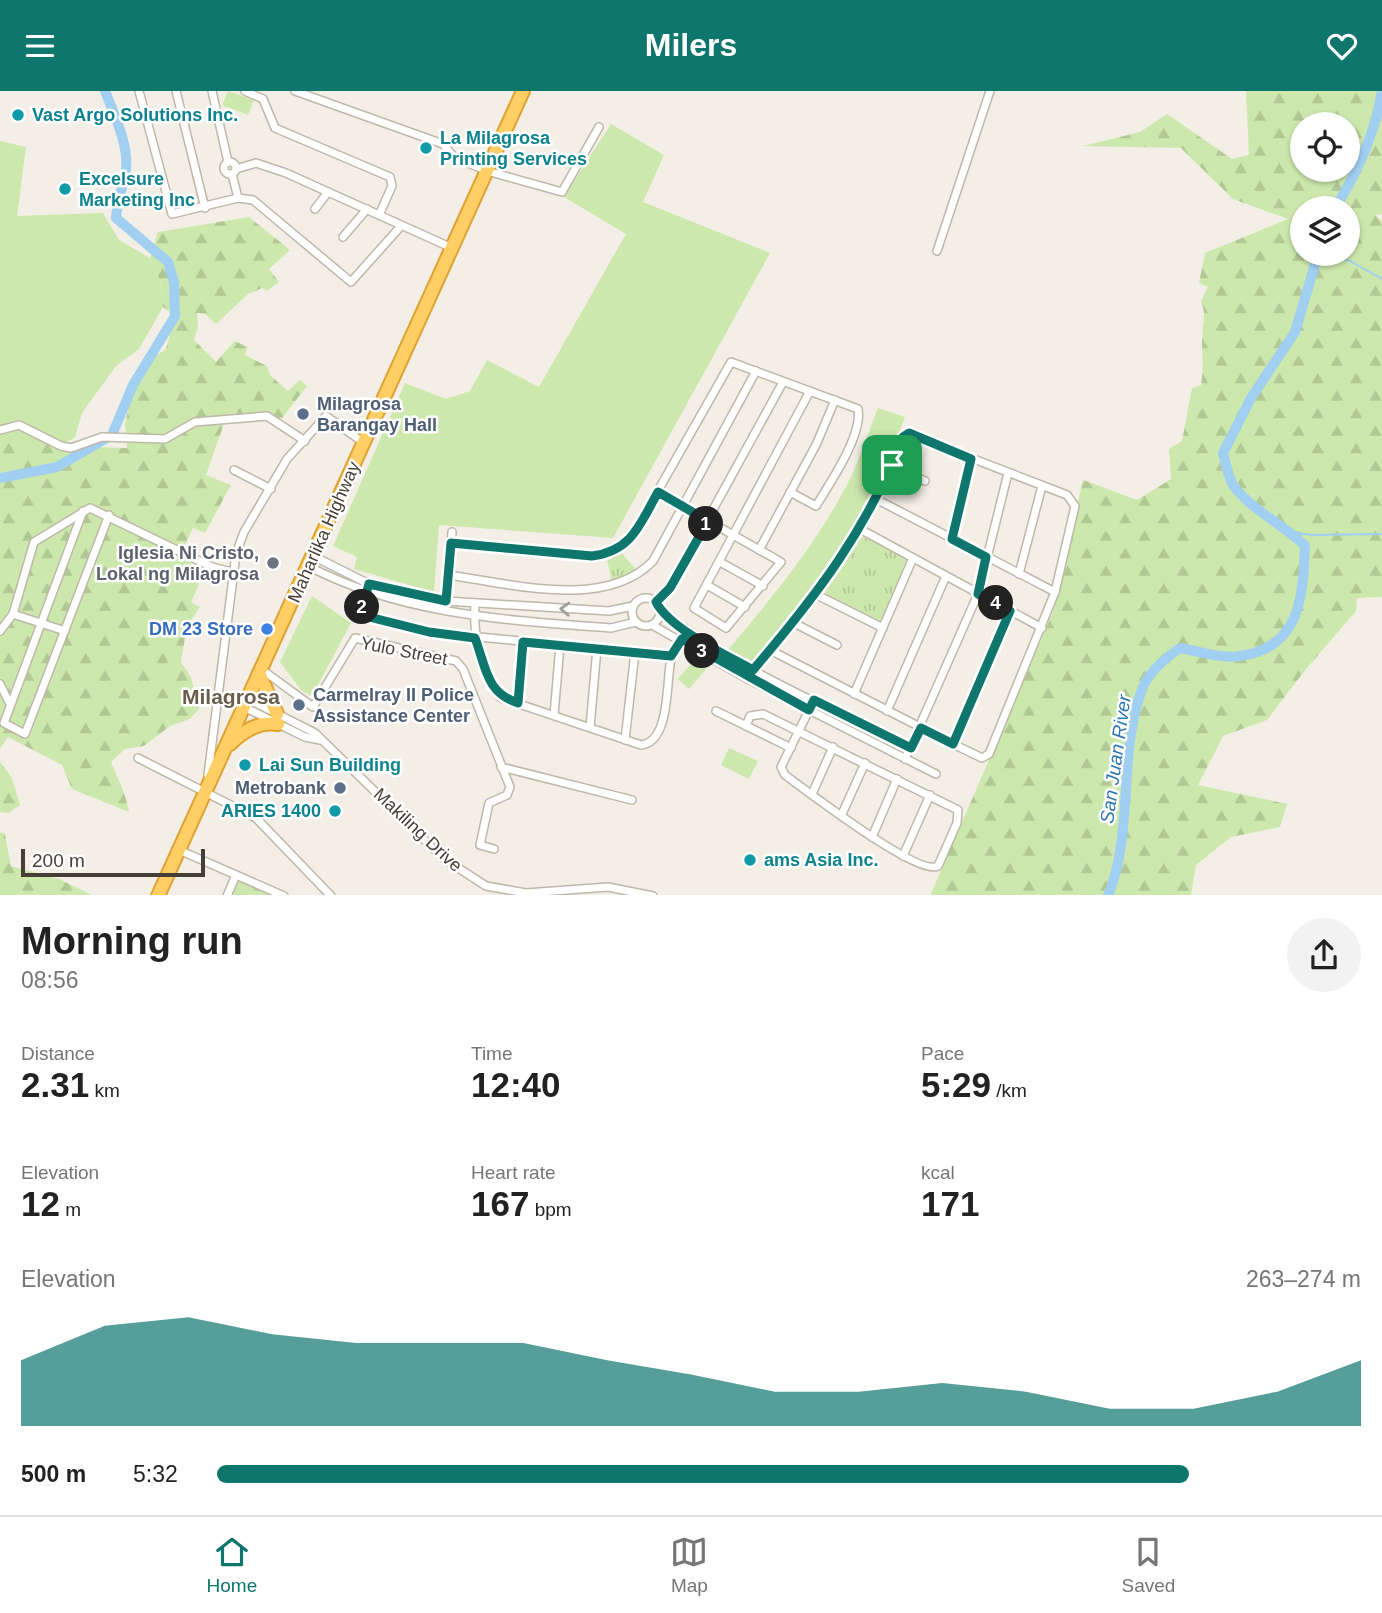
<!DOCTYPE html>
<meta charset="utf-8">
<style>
:root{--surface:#fff;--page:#f2f2f2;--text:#222;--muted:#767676;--line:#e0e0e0;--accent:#0f766e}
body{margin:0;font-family:Arial,sans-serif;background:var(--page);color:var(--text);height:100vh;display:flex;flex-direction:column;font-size:26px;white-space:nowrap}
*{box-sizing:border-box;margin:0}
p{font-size:23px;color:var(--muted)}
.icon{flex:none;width:38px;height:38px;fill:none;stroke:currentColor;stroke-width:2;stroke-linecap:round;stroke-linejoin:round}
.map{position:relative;height:804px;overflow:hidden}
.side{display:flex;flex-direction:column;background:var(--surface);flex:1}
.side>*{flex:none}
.tools{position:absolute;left:1290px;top:21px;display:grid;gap:14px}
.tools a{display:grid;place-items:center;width:70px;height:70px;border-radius:50%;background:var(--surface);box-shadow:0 2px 5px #0004;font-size:35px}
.scale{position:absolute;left:21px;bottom:18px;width:184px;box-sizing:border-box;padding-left:7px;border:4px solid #463f35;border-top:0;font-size:19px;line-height:24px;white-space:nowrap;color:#463f35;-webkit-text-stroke:5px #fff;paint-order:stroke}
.pin{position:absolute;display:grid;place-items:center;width:60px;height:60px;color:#fff;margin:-30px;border-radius:14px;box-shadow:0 4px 10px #0006}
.km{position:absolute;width:35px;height:35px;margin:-18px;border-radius:50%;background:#222;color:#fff;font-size:19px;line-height:35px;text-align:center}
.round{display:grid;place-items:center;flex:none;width:74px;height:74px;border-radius:37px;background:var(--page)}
.overview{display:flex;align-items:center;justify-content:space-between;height:119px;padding:0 21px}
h1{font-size:38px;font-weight:600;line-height:52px}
.stats{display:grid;grid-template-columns:repeat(3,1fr);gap:10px;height:119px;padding:7px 21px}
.stats div{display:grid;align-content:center}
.stats b{font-size:35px;font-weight:600}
.stats small{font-size:19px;font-weight:400}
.stats p{font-size:19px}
.chart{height:196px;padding:14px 21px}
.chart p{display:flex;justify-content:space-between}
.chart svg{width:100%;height:126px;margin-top:7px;fill:var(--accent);opacity:.7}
ul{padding:0 21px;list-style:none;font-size:23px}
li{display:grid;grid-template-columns:112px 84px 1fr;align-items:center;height:52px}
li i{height:18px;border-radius:9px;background:var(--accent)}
header{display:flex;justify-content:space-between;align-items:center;height:91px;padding:0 21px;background:var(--accent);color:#fff;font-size:32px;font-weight:600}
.tab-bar{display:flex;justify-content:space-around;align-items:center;height:98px;border-top:2px solid var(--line);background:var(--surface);font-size:19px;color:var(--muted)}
.tab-bar a{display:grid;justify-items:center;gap:4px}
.tab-bar .active{color:var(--accent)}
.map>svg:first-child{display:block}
.green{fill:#cde8ad}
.forest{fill:url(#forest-firs);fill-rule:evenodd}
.park{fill:url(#park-tufts)}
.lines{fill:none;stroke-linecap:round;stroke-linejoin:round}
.stream{stroke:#a1cff1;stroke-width:2}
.river{stroke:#a1cff1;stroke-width:10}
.street-casing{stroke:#bfb7a8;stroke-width:10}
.highway-casing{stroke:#dfa333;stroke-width:16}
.street{stroke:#fff;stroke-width:7}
.highway{stroke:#ffce65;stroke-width:12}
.oneway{stroke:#a29f9a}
.route-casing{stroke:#fff;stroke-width:14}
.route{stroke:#0f766e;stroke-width:9}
.culture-dot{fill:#0f9aa8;stroke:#fff;stroke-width:2.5}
.service-dot{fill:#5c6f8a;stroke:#fff;stroke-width:2.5}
.worship-dot{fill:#6b7280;stroke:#fff;stroke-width:2.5}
.shop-dot{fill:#3f7fe0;stroke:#fff;stroke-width:2.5}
.labels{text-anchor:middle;stroke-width:5;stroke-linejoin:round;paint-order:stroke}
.culture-label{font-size:18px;font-weight:bold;fill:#0d838f;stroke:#fff;text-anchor:start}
.service-label{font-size:18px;font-weight:bold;fill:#4e5e75;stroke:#fff;text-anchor:start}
.street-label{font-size:18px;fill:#463f35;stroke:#fff}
.worship-label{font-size:18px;font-weight:bold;fill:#5b616d;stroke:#fff;text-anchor:end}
.shop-label{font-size:18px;font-weight:bold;fill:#366cbe;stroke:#fff;text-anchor:end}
.water-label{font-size:19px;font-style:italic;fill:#2d78b3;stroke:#fff}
.quarter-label{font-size:21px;font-weight:bold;fill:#695e4c;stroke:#fff}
</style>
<header><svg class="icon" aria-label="menu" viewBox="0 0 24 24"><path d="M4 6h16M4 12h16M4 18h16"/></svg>Milers<svg class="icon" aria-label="heart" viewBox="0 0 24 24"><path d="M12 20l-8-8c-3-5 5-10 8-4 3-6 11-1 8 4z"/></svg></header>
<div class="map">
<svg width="1382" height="805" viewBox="0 0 1382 805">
<defs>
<pattern id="forest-firs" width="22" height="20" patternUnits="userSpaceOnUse" patternTransform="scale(1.75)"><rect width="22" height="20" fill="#cde8ad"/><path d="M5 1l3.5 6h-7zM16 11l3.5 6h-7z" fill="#b1c895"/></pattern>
<pattern id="park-tufts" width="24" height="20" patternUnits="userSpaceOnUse" patternTransform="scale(1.75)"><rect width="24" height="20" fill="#cde8ad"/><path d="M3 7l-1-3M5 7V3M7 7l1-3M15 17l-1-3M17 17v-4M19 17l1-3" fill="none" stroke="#b1c895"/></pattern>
</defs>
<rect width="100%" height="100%" fill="#f3efe6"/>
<!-- green -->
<g class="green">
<polygon points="228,0 254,9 248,24 222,14"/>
<polygon points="611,33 664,64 643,111 770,162 613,447 439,434 434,501 354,478 357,466 333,455 405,292 446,308 470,300 487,269 539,296 626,143 564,106"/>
<polygon points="0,50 26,56 17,125 103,122 119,149 150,167 160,190 163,216 139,258 116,275 82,322 75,346 61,355 51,339 0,355"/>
<path d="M878,317L905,326C866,430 822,492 750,575L727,560C771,508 814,456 846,396C859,371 868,343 878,317Z"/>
<polygon points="312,505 351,532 312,605 302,600 280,571"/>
<polygon points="696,567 707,577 689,598 678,588"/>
<polygon points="729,657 758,670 749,688 721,674"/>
</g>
<!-- forest -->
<g class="forest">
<path d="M1246,0H1382V123L1375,124L1382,130V506L1357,507L1356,520L1306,578L1267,629L1223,645L1198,694L1287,713L1280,736L1231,746L1196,774L1191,804L930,805L1053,521L1083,389L1137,409L1171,388L1169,358L1182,350L1192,297L1201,294C1204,275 1202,266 1202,249C1202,234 1207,225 1201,210L1208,196L1199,192L1205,162L1288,128L1233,108L1181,57L1083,55L1140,41L1167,23L1232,68L1249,64ZM1302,33H1348V79H1302ZM1302,117H1348V163H1302Z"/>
<path d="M249,126L290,159L269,178L279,191L267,200L262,197L248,203L216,233L205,223L197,222L198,236L194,249L216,271L235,250L247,256L245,264L267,275L270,284L288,300L300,289L307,295L282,327L244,323L226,327L206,384L231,394L205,442L193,437L181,462L193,474L192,484L199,493L191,511L200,516L187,535L181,571L191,586L199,618L190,628L170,635L144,655L125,658L111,671C118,688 126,703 129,721L72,698L62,674L8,646L0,658V355L51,338L61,355L127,357L125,334L133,294L150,269L166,258L175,225L163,216L160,190L150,167L158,141Z"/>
<polygon points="0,671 12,687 20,714 8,722 0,721"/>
<polygon points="0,741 5,743 11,775 59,788 92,804 0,804"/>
<polygon points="236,785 283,805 227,805"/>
</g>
<!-- park -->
<g class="park">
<polygon points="861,445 907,467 883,531 827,505 825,501"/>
<polygon points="621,461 637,480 612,492 607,468"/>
</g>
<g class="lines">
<!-- stream -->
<g class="stream">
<polyline points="1327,163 1350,170 1382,188"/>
<polyline points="1291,441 1312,444 1382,443"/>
</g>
<!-- river -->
<g class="river">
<path d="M1335,117C1358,81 1375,42 1382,0"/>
<path d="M0,387L57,376L112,344L133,294L175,225L174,191L168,171L116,127C117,110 123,96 126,79C129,54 114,23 105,0"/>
<path d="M1108,805C1134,741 1118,666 1141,601C1147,582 1164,568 1180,557C1198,560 1222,568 1240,565C1301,557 1303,504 1305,455C1283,433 1251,419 1233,394C1228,386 1226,372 1223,362L1251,307L1295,241L1318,163"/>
</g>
<defs>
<g id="street">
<polyline points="139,0 172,123 238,107 253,109 351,191 401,135"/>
<polyline points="176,0 205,117"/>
<polyline points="212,0 228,71"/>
<polyline points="245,0 263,8 275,37 390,86 392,95 379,124"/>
<polyline points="295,0 443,53 454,66 487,80 562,101 599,36"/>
<circle cx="230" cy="77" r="6"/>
<polyline points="236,78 256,72 286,82 452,157"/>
<polyline points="232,83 238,107"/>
<polyline points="315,118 328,101"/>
<polyline points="343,146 367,118"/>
<polyline points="937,160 990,0"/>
<polyline points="0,339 19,334 61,355 71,357 102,346 165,348 195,331 267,325 305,350"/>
<polyline points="892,375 925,390"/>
<polyline points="234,379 271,398"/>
<path d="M658,401C699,425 740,448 781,471L726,537L694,517L810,300"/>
<polyline points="876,408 1055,501"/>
<polyline points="83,420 4,632 25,643 109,424"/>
<polyline points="860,438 1042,537"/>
<polyline points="952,448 971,368"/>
<path d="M451,451L592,465L613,462L634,442L731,271L858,318C863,344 830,392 816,415L790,401"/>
<polyline points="759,459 816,354 835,309"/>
<polyline points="313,465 369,493 446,510 609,520 633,515"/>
<polyline points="720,471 763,495"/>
<path d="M308,475C402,524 506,529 611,537L636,531"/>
<polyline points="1019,483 1042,395"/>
<path d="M448,484C509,492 605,520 653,470L756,280"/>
<polyline points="369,493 361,520 365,525 429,541 671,565"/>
<polyline points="707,494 745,516"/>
<polyline points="817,504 883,537"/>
<circle cx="646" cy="521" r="14"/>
<polyline points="446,510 452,441"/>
<polyline points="656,511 670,497 783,291"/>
<path d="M475,512C473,543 480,583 501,607L641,654C671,651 666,588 671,568C672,561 678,554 682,548"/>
<path d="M660,519C735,578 826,615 911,658"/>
<polyline points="13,523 65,540"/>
<polyline points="792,531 837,554"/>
<polyline points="652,534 746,587 936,683"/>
<polyline points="0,540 13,523 34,451 90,417 212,476 232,481"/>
<polyline points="261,578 313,616 355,547 456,570 463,578 510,696 507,704 489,712 480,754 494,758"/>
<path d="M746,587C813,517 868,436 903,346L909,343L1067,404L1075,415L1055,501L989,663L982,667L953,653L770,559"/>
<polyline points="0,593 10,613"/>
<polyline points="854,603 913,467"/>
<polyline points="248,608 315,642 443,767 486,795 526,802 608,796 653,805"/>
<polyline points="518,612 523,551"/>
<polyline points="244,616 305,646 320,649"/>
<polyline points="716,620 791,657"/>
<polyline points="887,620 946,485"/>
<polyline points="554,624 560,554"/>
<path d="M746,635L750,625L763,623L958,719L957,732L938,775C919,786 807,700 785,684L781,676L814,609"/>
<polyline points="590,636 597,557"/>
<polyline points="625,649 635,561"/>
<polyline points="953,653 1010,520"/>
<polyline points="138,667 256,727 331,805"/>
<polyline points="905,668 978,503 1008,382"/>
<polyline points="501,676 632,709"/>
<polyline points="208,684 236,463 244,441 287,368 326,325 364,352"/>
<polyline points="812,703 833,656"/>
<polyline points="842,723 865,672"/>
<polyline points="872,746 897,688"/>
<polyline points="179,759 284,805"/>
<polyline points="903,765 930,704"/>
<polyline points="227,805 236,784"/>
</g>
<g id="highway">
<polyline points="259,582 277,623"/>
<path d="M230,653C243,640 259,630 278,633"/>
<polyline points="158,805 523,0"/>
</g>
</defs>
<!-- street casing -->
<use href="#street" class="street-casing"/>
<!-- highway casing -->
<use href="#highway" class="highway-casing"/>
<!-- street -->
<use href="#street" class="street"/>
<!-- highway -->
<use href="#highway" class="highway"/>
</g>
<!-- one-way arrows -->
<defs><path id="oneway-chevron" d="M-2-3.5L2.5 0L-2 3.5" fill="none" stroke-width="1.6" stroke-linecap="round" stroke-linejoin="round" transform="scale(1.75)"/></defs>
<use class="oneway" href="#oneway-chevron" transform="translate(565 518) rotate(-177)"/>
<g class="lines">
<defs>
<path id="route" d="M909,342L971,368L952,448L986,466L978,503L1010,520L953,653L921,637L911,657L814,609L809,619L682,548L671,565L523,551L518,612C486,602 486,576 475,547L429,541L365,525L361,520L369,493L446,510L451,452L592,465C632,460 640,433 658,401L708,430L670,497L656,511C670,538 726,564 753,579C817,504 867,439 903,346Z"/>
</defs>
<!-- route casing -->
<use href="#route" class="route-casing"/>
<!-- route -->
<use href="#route" class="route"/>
</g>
<!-- markers -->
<g class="culture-dot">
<circle cx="18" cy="24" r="7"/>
<circle cx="426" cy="57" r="7"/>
<circle cx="65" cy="98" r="7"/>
<circle cx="245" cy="674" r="7"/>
<circle cx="335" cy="720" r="7"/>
<circle cx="750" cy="769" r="7"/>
</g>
<g class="service-dot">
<circle cx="303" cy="323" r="7"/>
<circle cx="299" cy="614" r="7"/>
<circle cx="340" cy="697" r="7"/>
</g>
<circle class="worship-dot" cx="273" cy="472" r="7"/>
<circle class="shop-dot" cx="267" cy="538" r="7"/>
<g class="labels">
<!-- culture labels -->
<g class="culture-label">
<text x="32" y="30">Vast Argo Solutions Inc.</text>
<text x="440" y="53">La Milagrosa<tspan x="440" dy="21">Printing Services</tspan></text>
<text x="79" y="94">Excelsure<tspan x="79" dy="21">Marketing Inc</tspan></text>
<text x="259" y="680">Lai Sun Building</text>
<text x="321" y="726" text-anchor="end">ARIES 1400</text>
<text x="764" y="775">ams Asia Inc.</text>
</g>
<!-- service labels -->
<g class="service-label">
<text x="317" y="319">Milagrosa<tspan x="317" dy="21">Barangay Hall</tspan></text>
<text x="313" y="610">Carmelray II Police<tspan x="313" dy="21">Assistance Center</tspan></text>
<text x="326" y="703" text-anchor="end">Metrobank</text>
</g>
<!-- street labels -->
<g class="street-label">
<text transform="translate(324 441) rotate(-66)" y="6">Maharlika Highway</text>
<text transform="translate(404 560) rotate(11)" y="6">Yulo Street</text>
<text transform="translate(418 739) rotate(43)" y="6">Makiling Drive</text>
</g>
<!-- worship labels -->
<g class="worship-label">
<text x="259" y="468">Iglesia Ni Cristo,<tspan x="259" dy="21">Lokal ng Milagrosa</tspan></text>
</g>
<!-- shop labels -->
<g class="shop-label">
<text x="253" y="544">DM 23 Store</text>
</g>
<!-- water labels -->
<g class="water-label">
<text transform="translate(1115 668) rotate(-82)" y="7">San Juan River</text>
</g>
<!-- quarter labels -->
<g class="quarter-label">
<text x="231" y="613">Milagrosa</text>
</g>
</g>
</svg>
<div class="tools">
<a><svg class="icon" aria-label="locate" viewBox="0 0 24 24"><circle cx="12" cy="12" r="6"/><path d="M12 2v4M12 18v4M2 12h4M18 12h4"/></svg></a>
<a><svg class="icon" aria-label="layers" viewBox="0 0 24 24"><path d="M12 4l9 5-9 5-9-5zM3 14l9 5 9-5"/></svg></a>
</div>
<div class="scale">200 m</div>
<div class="pin" style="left:892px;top:374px;background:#1e9e55"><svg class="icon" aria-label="arrive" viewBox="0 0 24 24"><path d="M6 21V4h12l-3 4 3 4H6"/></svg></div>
<b class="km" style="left:706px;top:433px">1</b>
<b class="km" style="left:362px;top:516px">2</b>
<b class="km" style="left:702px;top:560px">3</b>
<b class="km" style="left:996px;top:512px">4</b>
</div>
<section class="side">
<div class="overview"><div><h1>Morning run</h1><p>08:56</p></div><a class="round"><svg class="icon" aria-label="share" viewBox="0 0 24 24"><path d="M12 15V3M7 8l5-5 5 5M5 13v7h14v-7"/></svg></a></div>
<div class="stats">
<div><p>Distance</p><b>2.31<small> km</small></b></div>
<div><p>Time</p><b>12:40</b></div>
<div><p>Pace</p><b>5:29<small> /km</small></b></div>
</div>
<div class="stats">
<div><p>Elevation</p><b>12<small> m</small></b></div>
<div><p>Heart rate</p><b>167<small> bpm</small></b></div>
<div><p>kcal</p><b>171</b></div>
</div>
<div class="chart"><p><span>Elevation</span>263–274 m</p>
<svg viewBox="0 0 160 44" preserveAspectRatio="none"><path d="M0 44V21L10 9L20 6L30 12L40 15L50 15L60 15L70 21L80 26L90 32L100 32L110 29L120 32L130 38L140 38L150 32L160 21V44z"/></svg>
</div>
<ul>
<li><b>500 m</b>5:32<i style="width:85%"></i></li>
</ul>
</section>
<nav class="tab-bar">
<a class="active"><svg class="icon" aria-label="home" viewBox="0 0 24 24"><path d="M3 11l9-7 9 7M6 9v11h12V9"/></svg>Home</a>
<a><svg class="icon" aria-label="map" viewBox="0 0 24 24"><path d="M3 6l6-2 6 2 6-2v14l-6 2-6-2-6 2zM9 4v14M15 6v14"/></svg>Map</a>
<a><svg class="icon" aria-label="saved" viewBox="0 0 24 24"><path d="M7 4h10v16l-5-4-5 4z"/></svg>Saved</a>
</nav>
